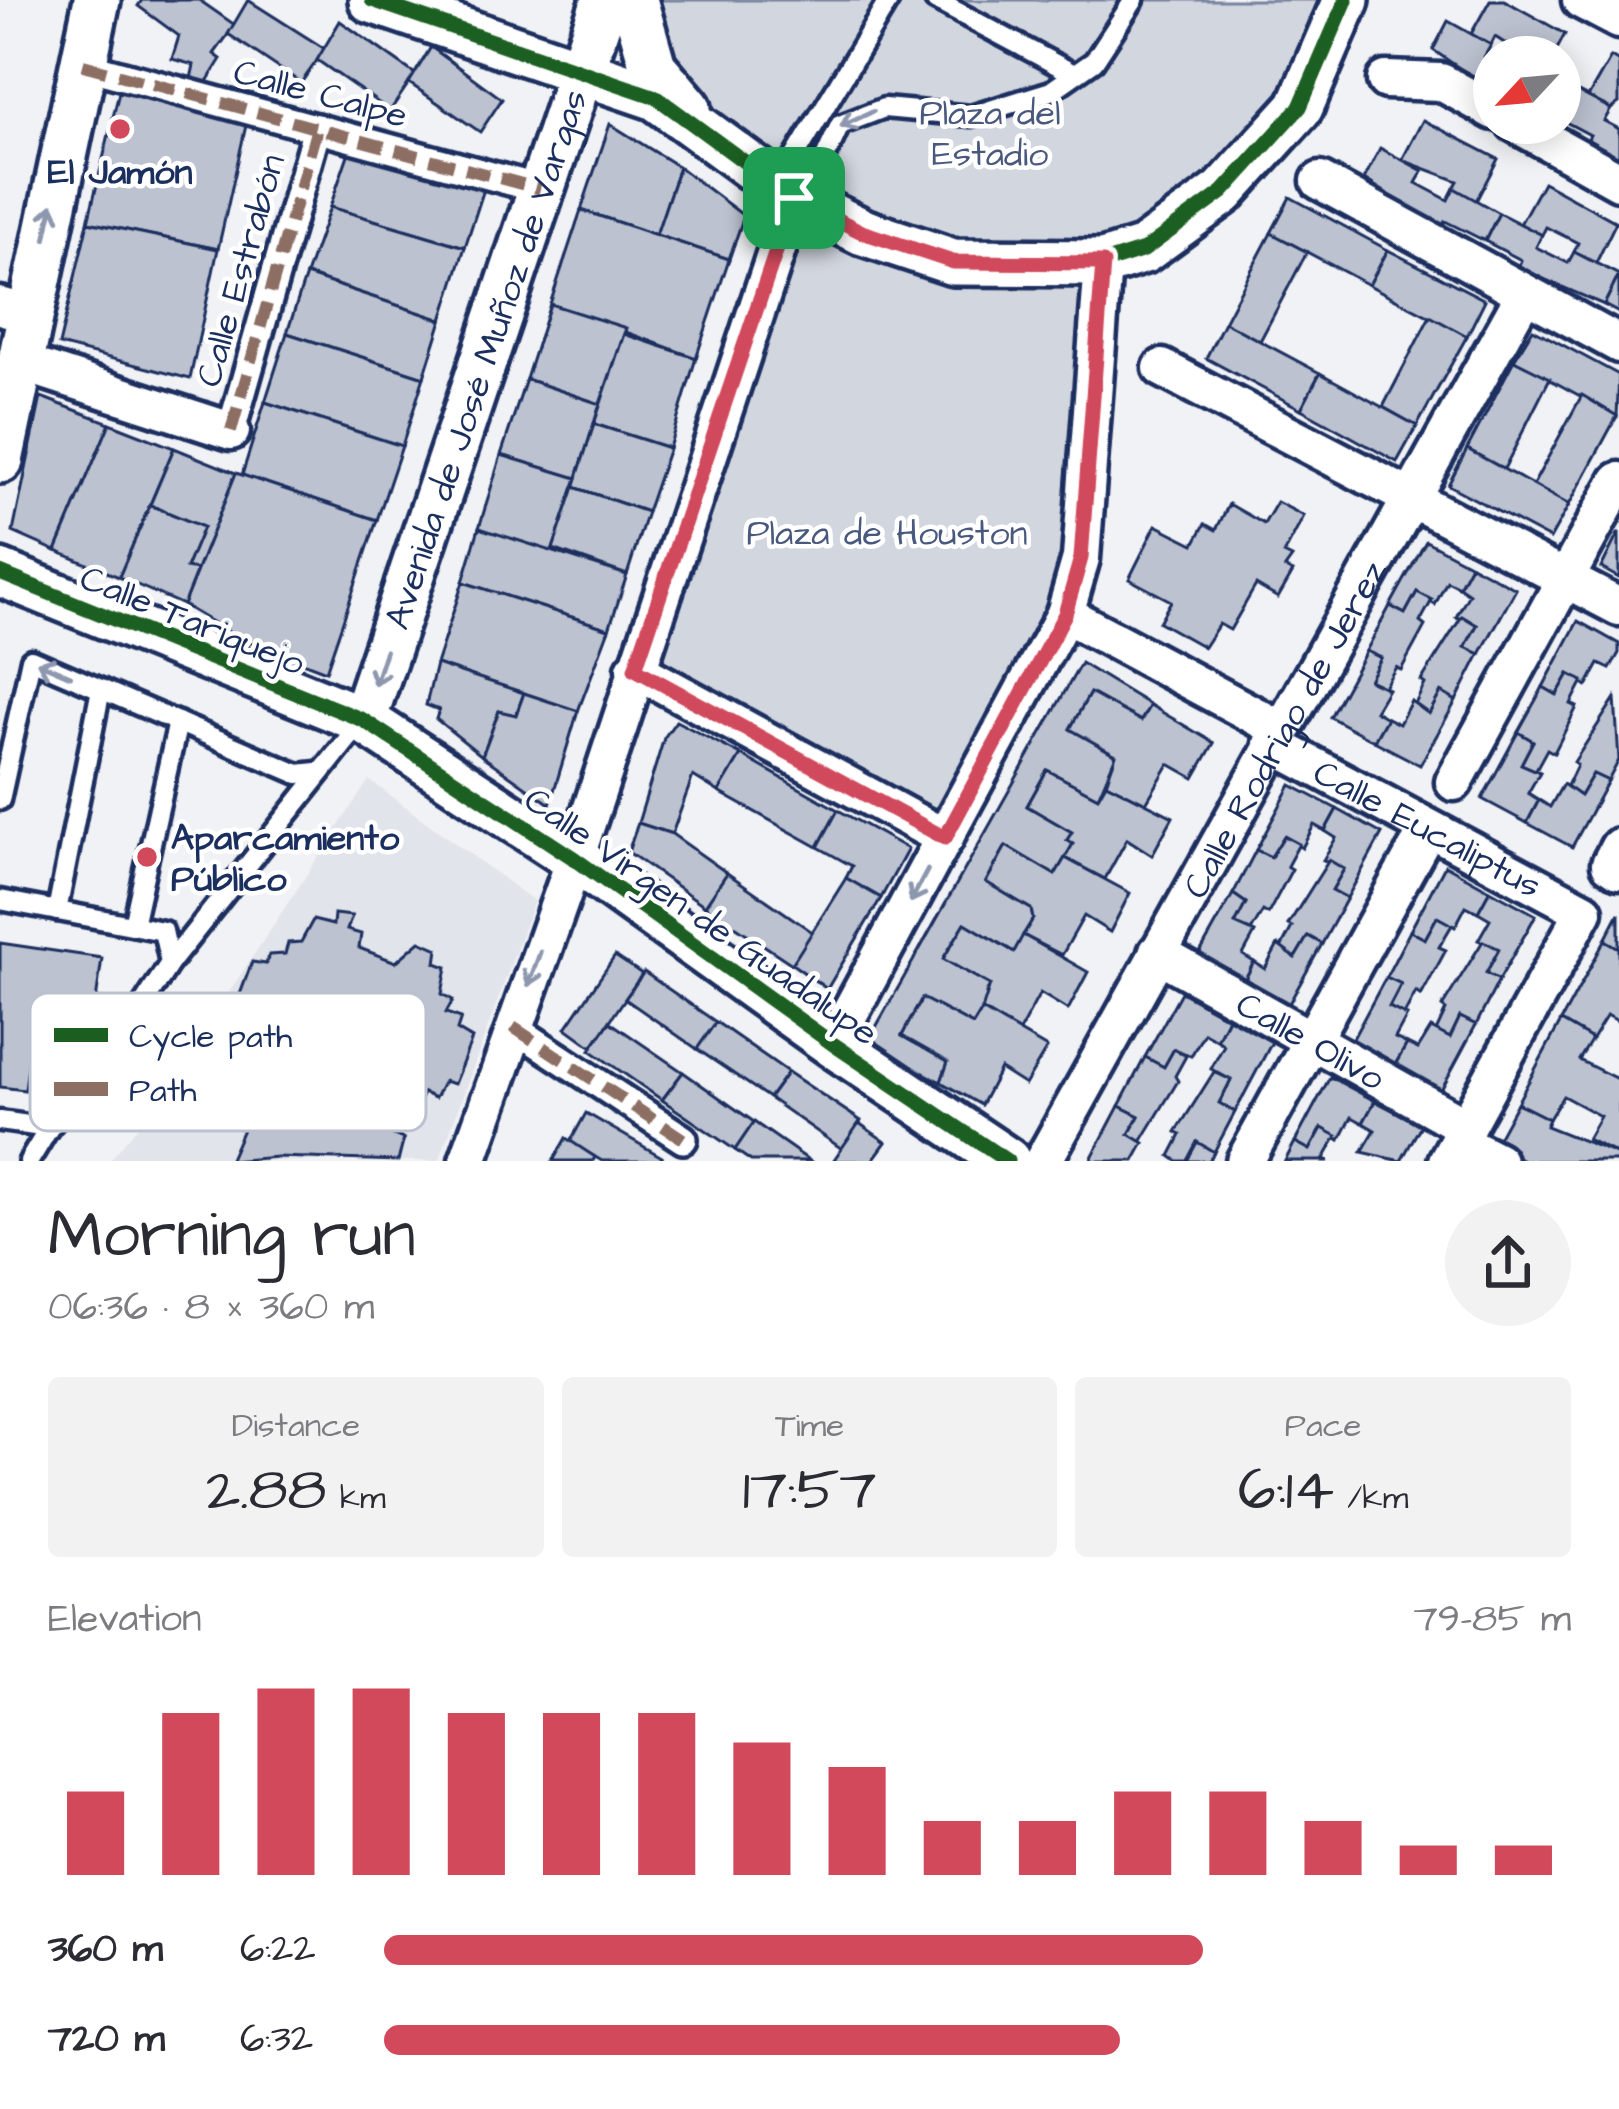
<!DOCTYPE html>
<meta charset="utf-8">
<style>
:root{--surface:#fff;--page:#f2f2f3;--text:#2b2b33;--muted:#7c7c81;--accent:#d1495b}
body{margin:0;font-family:"Architects Daughter",sans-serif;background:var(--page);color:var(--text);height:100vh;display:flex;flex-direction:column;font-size:45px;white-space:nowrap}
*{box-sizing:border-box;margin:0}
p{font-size:39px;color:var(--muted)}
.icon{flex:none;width:66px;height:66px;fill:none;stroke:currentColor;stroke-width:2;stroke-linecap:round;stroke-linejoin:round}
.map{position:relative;height:1161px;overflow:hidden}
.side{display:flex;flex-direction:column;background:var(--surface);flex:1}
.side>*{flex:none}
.needle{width:78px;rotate:244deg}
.controls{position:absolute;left:1473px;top:36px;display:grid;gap:24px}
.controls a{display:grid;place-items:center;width:108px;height:108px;border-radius:50%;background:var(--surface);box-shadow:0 6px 30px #0003;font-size:60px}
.pin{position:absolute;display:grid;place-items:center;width:102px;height:102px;color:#fff;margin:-51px;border-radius:24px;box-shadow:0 6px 18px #0006}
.round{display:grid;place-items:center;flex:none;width:126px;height:126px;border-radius:63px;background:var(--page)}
.overview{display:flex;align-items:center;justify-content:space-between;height:204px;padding:0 48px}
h1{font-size:66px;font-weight:600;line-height:90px}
.metrics{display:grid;grid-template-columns:repeat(3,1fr);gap:18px;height:204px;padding:12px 48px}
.metrics div{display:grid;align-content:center;border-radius:12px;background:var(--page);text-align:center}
.metrics b{font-size:60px;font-weight:600}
.metrics small{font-size:33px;font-weight:400}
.metrics p{font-size:33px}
.chart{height:336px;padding:24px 48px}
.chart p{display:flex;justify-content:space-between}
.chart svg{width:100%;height:216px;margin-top:12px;stroke:var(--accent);stroke-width:6}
ul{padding:0 48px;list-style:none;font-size:39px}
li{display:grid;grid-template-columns:192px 144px 1fr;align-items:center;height:90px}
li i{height:30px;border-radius:15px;background:var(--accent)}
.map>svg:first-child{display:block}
.built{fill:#e1e4ea}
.green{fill:#d2d6df;stroke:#76829e;stroke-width:3}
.building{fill:#bcc2d0;stroke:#1b2f5e;stroke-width:3}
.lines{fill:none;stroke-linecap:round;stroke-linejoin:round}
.service-casing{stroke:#1b2f5e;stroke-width:27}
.pedestrian-casing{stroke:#1b2f5e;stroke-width:36}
.minor-casing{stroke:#1b2f5e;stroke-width:45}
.tertiary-casing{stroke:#1b2f5e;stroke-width:54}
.service{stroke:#fff;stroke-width:18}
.pedestrian{stroke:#fff;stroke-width:27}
.minor{stroke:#fff;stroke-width:36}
.tertiary{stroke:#fff;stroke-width:45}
.quiet{stroke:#8d6e63;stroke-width:12;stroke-dasharray:24 12;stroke-linecap:butt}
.cycleway-casing{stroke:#fff;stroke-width:22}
.cycleway{stroke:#1b5e20;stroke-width:15}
.oneway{stroke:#8d97ae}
.route-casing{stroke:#fff;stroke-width:24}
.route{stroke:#d1495b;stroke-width:15}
.poi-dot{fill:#d1495b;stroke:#fff;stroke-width:4.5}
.labels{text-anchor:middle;stroke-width:9;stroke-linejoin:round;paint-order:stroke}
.street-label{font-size:36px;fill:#1b2f5e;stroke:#fff}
.park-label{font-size:36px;fill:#49597e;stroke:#fff}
.poi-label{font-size:36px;font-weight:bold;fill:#1b2f5e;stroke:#fff}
.key{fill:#fff;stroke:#bbc1cf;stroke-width:3}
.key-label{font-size:33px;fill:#1b2f5e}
</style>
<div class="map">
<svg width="1619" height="1161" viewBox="0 0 1619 1161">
<rect width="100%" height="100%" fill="#f1f2f5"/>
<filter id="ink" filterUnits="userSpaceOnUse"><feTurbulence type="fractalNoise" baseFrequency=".00833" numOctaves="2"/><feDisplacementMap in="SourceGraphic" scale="24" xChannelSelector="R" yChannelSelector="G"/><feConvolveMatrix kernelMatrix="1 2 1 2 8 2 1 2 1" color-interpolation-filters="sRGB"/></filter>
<g filter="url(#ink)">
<!-- built -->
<polygon class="built" points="369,780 534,901 439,1161 109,1161 151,1111"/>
<!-- green -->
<polygon class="green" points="634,0 1346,0 1300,107 1103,263 1081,558 945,838 635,669 794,198 747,163"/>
<!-- building -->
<g class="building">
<polygon points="142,0 199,0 235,25 214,54 221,59 203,88 190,83 194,65 172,59 179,36 138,6"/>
<polygon points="248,0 325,49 301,83 228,34"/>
<polygon points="1490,0 1504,0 1565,34 1553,57 1526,57 1495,37 1491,45 1471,34"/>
<polygon points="340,21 415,74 390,111 317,60"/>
<polygon points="1448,21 1491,45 1484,57 1494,62 1494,92 1433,50"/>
<polygon points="431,47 502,99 480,132 409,83"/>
<polygon points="1611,57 1619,62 1619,103 1611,109 1588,97"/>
<polygon points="1567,86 1611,109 1604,121 1619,129 1619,161 1586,143 1590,135 1560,119"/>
<polygon points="119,92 247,121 218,249 88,222"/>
<polygon points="1423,120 1498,159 1476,201 1454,188 1458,181 1402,160"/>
<polygon points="610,124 679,167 656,235 581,210"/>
<polygon points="351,146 484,189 465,247 330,207"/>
<polygon points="1380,148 1423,171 1416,183 1448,200 1454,188 1499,213 1485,241 1445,221 1442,228 1364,179"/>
<polygon points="679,167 744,216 729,259 656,235"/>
<polygon points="1543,182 1616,222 1596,263 1574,252 1578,243 1546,227 1542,235 1520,224"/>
<polygon points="1290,197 1388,250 1369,285 1271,233"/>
<polygon points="330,207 465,247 442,320 306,275"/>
<polygon points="581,210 729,259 696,358 550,304"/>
<polygon points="1499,213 1542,235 1536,247 1568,263 1574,252 1619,275 1604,305 1518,268 1521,260 1485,241"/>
<polygon points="88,222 218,249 190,379 59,345"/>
<polygon points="1271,233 1307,252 1260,341 1224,322"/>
<polygon points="1388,250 1485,300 1467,336 1369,285"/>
<polygon points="306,275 442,320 424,377 287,333"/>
<polygon points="1619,275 1619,313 1604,305"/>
<polygon points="550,304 626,328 600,404 526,379"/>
<polygon points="1430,316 1467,336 1417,426 1383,407"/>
<polygon points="1224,322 1320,373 1301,409 1206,358"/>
<polygon points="1533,329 1619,375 1617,416 1514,360"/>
<polygon points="287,333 424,377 402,446 265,402"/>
<polygon points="624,334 696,358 669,448 594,424"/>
<polygon points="1514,360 1550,378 1504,469 1467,449"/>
<polygon points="1320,373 1417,426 1397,462 1301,409"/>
<polygon points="526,379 600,404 577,478 501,455"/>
<polygon points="1582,395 1617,416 1569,505 1533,485"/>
<polygon points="41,397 110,423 56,551 13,532"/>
<polygon points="265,402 402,446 377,520 242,475"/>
<polygon points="110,423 174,448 119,577 56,551"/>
<polygon points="594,424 669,448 647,512 574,487"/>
<polygon points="174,448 236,473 197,570 186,568 203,527 150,505"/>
<polygon points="1467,449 1569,505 1550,539 1448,485"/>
<polygon points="501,455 577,478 551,555 479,528"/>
<polygon points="236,473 377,520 326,671 237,637 183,605"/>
<polygon points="574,487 647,512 627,575 553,549"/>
<polygon points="1277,502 1304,516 1284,554 1292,558 1285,568 1293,572 1278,598 1256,585 1230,630 1219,624 1204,647 1159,622 1171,601 1129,579 1156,525 1194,544 1205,524 1216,530 1229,504 1264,524"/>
<polygon points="150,505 203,527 186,568 197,570 183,605 119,577"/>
<polygon points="479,528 627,575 609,629 463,582"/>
<polygon points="1618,534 1619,534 1619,578 1601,568"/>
<polygon points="1426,541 1471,565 1459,587 1447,581 1435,605 1417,592 1405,614 1390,606"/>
<polygon points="1471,565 1516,589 1480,654 1465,647 1477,625 1456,617 1469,594 1459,587"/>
<polygon points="463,582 609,629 578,711 436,664"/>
<polygon points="1417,592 1432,600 1420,622 1425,626 1401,670 1396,667 1383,689 1369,680 1381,658 1366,651 1390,606 1405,614"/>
<polygon points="1462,616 1477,625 1465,647 1480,654 1456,701 1441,692 1429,714 1414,706 1425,684 1421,681"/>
<polygon points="1578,621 1619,644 1619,653 1610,669 1599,664 1587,686 1569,674 1557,695 1543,687"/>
<polygon points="1366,651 1381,658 1369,680 1388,689 1375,711 1387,718 1374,741 1330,717"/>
<polygon points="1081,663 1150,705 1141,721 1090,693 1070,729 1116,755 1098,797 1047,770 1027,806 1072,832 1067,840 1073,844 1055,875 1006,846 986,882 1031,909 1033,919 1014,952 965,923 943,959 990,985 986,994 990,997 973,1025 922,998 902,1036 948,1062 941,1082 867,1043"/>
<polygon points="436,664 524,693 516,715 499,711 482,756 436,719 439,710 426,705"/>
<polygon points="1569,674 1583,681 1571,704 1577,707 1554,753 1547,749 1535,771 1521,764 1533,741 1518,732 1543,687 1557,695"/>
<polygon points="1441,692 1456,701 1420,765 1374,741 1387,718 1399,724 1411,701 1429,714"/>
<polygon points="524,693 578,711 550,804 482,756 499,711 516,715"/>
<polygon points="1090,693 1141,721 1150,705 1214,743 1194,778 1169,764 1146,803 1106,783 1116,755 1070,729"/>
<polygon points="1615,698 1619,760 1608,781 1593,774 1580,796 1566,788 1577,765 1574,762"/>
<polygon points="676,721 741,755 719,792 693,776 672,834 638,823 664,738"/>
<polygon points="1518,732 1533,741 1521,764 1540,772 1528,793 1539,800 1527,823 1482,799"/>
<polygon points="741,755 838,810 818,847 719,792"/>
<polygon points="1047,770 1098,797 1106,783 1173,817 1152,855 1127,839 1105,879 1065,858 1073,844 1067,840 1072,832 1027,806"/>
<polygon points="1593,774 1608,781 1572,847 1527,823 1539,800 1550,807 1563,784 1580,796"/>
<polygon points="1291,785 1337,809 1325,831 1314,825 1302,848 1284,836 1271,857 1256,850"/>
<polygon points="1337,809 1382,834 1347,898 1332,890 1344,869 1323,860 1336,838 1325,831"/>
<polygon points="838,810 908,849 881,898 846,878 852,866 818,847"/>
<polygon points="638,823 672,834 727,873 705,906 628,852"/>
<polygon points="1284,836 1299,844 1287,866 1292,869 1268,914 1263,911 1250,933 1235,924 1246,903 1233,894 1256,850 1271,857"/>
<polygon points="1006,846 1055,875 1065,858 1130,893 1110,932 1084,916 1062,955 1023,935 1033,919 1031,909 986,882"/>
<polygon points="1329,860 1344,869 1332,890 1347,898 1322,944 1308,936 1295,958 1280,950 1292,927 1288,925"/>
<polygon points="1445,865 1490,890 1478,912 1466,906 1455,927 1437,917 1425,939 1410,931"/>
<polygon points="727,873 814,933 792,964 705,906"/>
<polygon points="846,878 881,898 827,989 792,964"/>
<polygon points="1490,890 1536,915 1499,980 1486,973 1499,949 1478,940 1490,919 1478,912"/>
<polygon points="1233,894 1246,903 1235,924 1255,933 1243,955 1254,962 1242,985 1196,960"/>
<polygon points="1619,913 1619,948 1605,940"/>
<polygon points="334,914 352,916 347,930 361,934 359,948 396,962 420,941 438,949 436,963 447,967 442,994 453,1000 446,1013 461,1018 457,1030 472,1039 454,1084 444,1081 435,1098 423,1093 418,1104 349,1079 341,1099 378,1113 372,1127 404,1139 398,1161 277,1157 229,1161 243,1129 226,1125 244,1072 276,1093 283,1080 317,1092 325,1073 225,1035 252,962 266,964 269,955 285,954 288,943 301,942 313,920 333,925"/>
<polygon points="1437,917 1452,925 1439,947 1446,950 1421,996 1416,992 1404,1015 1389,1007 1401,984 1386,977 1410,931 1425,939"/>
<polygon points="965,923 1014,952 1023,935 1088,972 1068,1010 1040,993 1019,1032 982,1010 990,985 943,959"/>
<polygon points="1308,936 1322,944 1286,1009 1242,985 1254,962 1265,969 1278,945 1295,958"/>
<polygon points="1605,940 1619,948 1619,1022 1607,1015 1592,1039 1561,1021"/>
<polygon points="1483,941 1499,949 1486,973 1499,980 1476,1025 1460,1017 1450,1038 1436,1031 1446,1010 1442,1007"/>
<polygon points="0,943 102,958 95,1008 79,1006 63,1017 59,1049 44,1048 29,1057 25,1090 0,1087"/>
<polygon points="615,956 642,974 592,1047 566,1028"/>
<polygon points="644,972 716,1022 697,1049 625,999"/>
<polygon points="1386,977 1401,984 1389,1007 1407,1016 1395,1038 1407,1044 1395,1065 1351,1042"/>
<polygon points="1181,992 1228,1018 1217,1040 1204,1033 1191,1056 1174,1049 1164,1067 1145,1057"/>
<polygon points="922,998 973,1025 982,1010 1047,1048 1025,1085 1000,1069 981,1105 941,1082 948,1062 902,1036"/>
<polygon points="1460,1017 1476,1025 1441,1090 1395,1065 1407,1044 1418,1049 1431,1028 1450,1038"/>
<polygon points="1228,1018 1272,1042 1235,1112 1219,1103 1231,1080 1211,1069 1224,1045 1217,1040"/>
<polygon points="1561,1021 1592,1039 1579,1060 1619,1080 1619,1155 1587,1139 1600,1116 1563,1096 1549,1119 1517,1103"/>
<polygon points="610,1022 683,1072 662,1100 590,1050"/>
<polygon points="716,1022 788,1072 769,1098 697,1049"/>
<polygon points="1174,1049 1186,1056 1175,1076 1178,1081 1141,1142 1129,1134 1139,1116 1119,1106 1145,1057 1164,1067"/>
<polygon points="683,1072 754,1122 735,1150 662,1100"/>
<polygon points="788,1072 861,1121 842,1149 769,1098"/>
<polygon points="1214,1072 1231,1080 1219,1103 1235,1112 1214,1152 1197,1142 1187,1161 1177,1161 1170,1156 1181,1135 1176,1132"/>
<polygon points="1330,1077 1375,1101 1363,1123 1352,1117 1340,1140 1322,1128 1310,1150 1295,1142"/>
<polygon points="1375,1101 1421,1125 1401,1161 1362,1152 1375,1130 1363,1123"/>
<polygon points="1517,1103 1549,1119 1546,1126 1619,1155 1616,1161 1525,1161 1494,1145"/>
<polygon points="1119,1106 1139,1116 1129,1134 1144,1143 1134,1161 1090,1161"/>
<polygon points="586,1113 662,1157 660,1161 602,1161 570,1142"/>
<polygon points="754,1122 810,1161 751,1161 735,1150"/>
<polygon points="859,1123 886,1142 872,1161 833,1161"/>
<polygon points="1322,1128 1337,1136 1324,1159 1329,1161 1285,1161 1295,1142 1310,1150"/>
<polygon points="566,1138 595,1157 593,1161 553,1161"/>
<polygon points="1197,1142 1214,1152 1209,1161 1187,1161"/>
</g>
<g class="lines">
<defs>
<g id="service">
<polyline points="935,0 1074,74"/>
<polyline points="769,172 788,168 889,0"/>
<polyline points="825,208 818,173 840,125 884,108 971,116 1051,91 1094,61 1134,0"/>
<polyline points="0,800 31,659 298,774 317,772"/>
<polyline points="0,900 163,931 170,963"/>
<polyline points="57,911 101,689"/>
<polyline points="133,925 178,722"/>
<polyline points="0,1121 49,1128"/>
<polyline points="29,1161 49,1128 103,1066 170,963 363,720"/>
</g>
<g id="pedestrian">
<polyline points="83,65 540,189"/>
<polyline points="231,431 317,128"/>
<polyline points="513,1027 683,1139"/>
</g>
<g id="minor">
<polyline points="1581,0 1619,20"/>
<polyline points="1386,80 1441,82 1494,111"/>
<polyline points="1515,123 1619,181"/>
<polyline points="1320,181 1619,344"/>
<polyline points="0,306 29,314"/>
<polyline points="19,362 231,431"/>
<polyline points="1162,368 1619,607"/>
<polyline points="1065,614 1280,729"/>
<polyline points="635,669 945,838"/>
<path id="s1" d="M1272,744L1584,911L1447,1161"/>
<polyline points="1454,782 1619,481"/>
<polyline points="1619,847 1610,864 1619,870"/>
<path id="s2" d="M1157,953L1466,1127"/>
<polyline points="833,1044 1065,614 1081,558 1103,263"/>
<polyline points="1458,1141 1497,1161"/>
<polyline points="468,1161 575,859 794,198"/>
<path id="s3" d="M1043,1161L1525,293"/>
<polyline points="1245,1161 1428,829"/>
</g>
<g id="tertiary">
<polyline points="372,0 656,97 794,198 863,232 953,262 1103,263 1144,250 1223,192 1300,107 1346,0"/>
<polyline points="634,0 653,67 688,108"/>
<polyline points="0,460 97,0"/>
<polyline points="0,573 363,720 575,859 833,1044 1007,1161"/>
<path id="s4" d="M363,720L605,0"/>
</g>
</defs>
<!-- service casing -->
<use href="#service" class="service-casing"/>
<!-- pedestrian casing -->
<use href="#pedestrian" class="pedestrian-casing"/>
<!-- minor casing -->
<use href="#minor" class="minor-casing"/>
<!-- tertiary casing -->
<use href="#tertiary" class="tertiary-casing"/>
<!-- service -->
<use href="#service" class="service"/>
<!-- pedestrian -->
<use href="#pedestrian" class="pedestrian"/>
<!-- minor -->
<use href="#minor" class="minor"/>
<!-- tertiary -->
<use href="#tertiary" class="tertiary"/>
<!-- quiet -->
<g class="quiet">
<polyline points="83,65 540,189"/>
<polyline points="231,431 317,128"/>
<polyline points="513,1027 683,1139"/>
</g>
<defs>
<g id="cycleway">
<polyline points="372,0 656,97 794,198 863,232 953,262 1103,263 1144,250 1223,192 1300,107 1346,0"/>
<polyline points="0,573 363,720 575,859 833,1044 1007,1161"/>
</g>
</defs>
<!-- cycleway casing -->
<use href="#cycleway" class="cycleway-casing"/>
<!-- cycleway -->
<use href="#cycleway" class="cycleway"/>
</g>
<!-- one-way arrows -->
<defs><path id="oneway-shaft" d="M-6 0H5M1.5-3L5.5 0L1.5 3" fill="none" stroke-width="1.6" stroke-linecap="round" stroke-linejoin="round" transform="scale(3)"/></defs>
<g class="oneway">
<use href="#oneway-shaft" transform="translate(857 119) rotate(155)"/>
<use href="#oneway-shaft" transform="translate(49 222) rotate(-78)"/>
<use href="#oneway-shaft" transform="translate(380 668) rotate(108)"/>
<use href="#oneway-shaft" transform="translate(54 669) rotate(-157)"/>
<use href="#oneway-shaft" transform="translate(919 886) rotate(118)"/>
<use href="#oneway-shaft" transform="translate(534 969) rotate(110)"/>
</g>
</g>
<g class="lines" filter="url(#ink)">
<defs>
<polygon id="route" points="794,198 862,232 953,262 1103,263 1081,558 1065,614 945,838 635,669"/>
</defs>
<!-- route casing -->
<use href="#route" class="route-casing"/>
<!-- route -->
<use href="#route" class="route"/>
</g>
<!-- markers -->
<g class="poi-dot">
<circle cx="120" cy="129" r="12"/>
<circle cx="147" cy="857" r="12"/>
</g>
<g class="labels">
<!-- street labels -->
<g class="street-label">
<text transform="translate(321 92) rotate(15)" y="13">Calle Calpe</text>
<text transform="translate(239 270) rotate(-74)" y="13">Calle Estrabón</text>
<text dy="13" stroke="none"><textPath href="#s4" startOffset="381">Avenida de José Muñoz de Vargas</textPath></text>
<text transform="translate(193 619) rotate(22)" y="13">Calle Tariquejo</text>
<text dy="13" stroke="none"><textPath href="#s3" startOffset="495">Calle Rodrigo de Jerez</textPath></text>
<text dy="13" stroke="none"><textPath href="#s1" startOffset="177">Calle Eucaliptus</textPath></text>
<text transform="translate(702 915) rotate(35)" y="13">Calle Virgen de Guadalupe</text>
<text dy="13" stroke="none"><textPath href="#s2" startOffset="177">Calle Olivo</textPath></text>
</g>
<!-- park labels -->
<g class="park-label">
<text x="990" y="124">Plaza del<tspan x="990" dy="41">Estadio</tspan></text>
<text x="887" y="544">Plaza de Houston</text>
</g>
<!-- poi labels -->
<g class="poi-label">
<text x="120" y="183">El Jamón</text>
<text x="171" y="849" text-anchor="start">Aparcamiento<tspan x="171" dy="41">Público</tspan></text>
</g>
</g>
<!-- legend -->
<rect x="30" y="993" width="396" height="138" rx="18" class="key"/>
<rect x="54" y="1028" width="54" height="14" fill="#1b5e20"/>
<rect x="54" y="1082" width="54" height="14" fill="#8d6e63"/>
<g class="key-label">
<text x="129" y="1047">Cycle path</text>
<text x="129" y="1101">Path</text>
</g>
</svg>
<div class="controls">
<a><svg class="needle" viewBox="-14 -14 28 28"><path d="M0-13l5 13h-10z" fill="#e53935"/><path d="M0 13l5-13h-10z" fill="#7c7c81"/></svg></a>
</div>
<div class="pin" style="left:794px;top:198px;background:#1e9e55"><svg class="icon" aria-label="arrive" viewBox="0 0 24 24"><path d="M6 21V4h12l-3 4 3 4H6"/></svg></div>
</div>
<section class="side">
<div class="overview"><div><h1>Morning run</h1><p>06:36 · 8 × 360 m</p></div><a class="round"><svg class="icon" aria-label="share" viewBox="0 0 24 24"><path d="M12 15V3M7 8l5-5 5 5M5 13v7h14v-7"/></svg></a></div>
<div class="metrics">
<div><p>Distance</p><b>2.88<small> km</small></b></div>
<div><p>Time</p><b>17:57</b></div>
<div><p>Pace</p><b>6:14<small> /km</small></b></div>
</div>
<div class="chart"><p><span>Elevation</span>79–85 m</p>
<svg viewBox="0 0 160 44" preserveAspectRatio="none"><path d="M5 44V27M15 44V11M25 44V6M35 44V6M45 44V11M55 44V11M65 44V11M75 44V17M85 44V22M95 44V33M105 44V33M115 44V27M125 44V27M135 44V33M145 44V38M155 44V38"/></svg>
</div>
<ul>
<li><b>360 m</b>6:22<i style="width:69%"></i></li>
<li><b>720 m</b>6:32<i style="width:62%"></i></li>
</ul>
</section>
